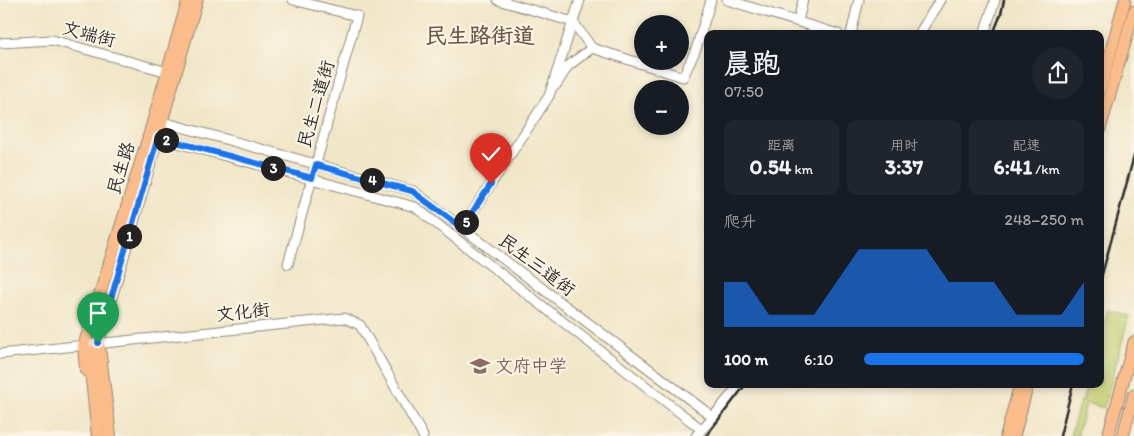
<!DOCTYPE html>
<html lang="zh">
<meta charset="utf-8">
<style>
:root{--surface:#171b24;--page:#20242c;--text:#f1f3f6;--muted:#9ea1a6;--accent:#1a73e8}
body{margin:0;font-family:Itim,"LXGW WenKai TC",sans-serif;background:var(--page);color:var(--text);height:100vh;display:flex;flex-direction:column;font-size:19px;white-space:nowrap}
*{box-sizing:border-box;margin:0}
p{font-size:16px;color:var(--muted)}
.icon{flex:none;width:28px;height:28px;fill:none;stroke:currentColor;stroke-width:2;stroke-linecap:round;stroke-linejoin:round}
.map{position:relative;flex:1;overflow:hidden}
.side{position:absolute;left:704px;top:30px;width:400px;height:358px;display:flex;flex-direction:column;background:var(--surface);border-radius:10px;box-shadow:0 2px 8px #0003}
.side>*{flex:none}
.fabs{position:absolute;left:634px;top:15px;display:grid;gap:10px}
.fabs a{display:grid;place-items:center;width:55px;height:55px;border-radius:50%;background:var(--surface);box-shadow:0 2px 8px #0003;font-size:25px}
.pin{position:absolute;display:grid;place-items:center;width:42px;height:42px;color:#fff;margin:-51px -21px;border-radius:50% 50% 50% 0;rotate:-45deg;box-shadow:0 0 5px #0007}
.pin .icon{rotate:45deg}
.km{position:absolute;width:25px;height:25px;margin:-12px;border-radius:50%;background:#222;color:#fff;font-size:14px;line-height:25px;text-align:center}
.round{display:grid;place-items:center;flex:none;width:52px;height:52px;border-radius:26px;background:var(--page)}
.summary{display:flex;align-items:center;justify-content:space-between;height:85px;padding:0 20px}
h1{font-size:28px;font-weight:700;line-height:38px}
.stats{display:grid;grid-template-columns:repeat(3,1fr);gap:8px;height:85px;padding:5px 20px}
.stats div{display:grid;align-content:center;border-radius:10px;background:var(--page);text-align:center}
.stats b{font-size:21px;font-weight:700}
.stats small{font-size:14px;font-weight:400}
.stats p{font-size:14px}
.chart{height:140px;padding:10px 20px}
.chart p{display:flex;justify-content:space-between}
.chart svg{width:100%;height:90px;margin-top:5px;fill:var(--accent);opacity:.7}
ul{padding:0 20px;list-style:none;font-size:16px}
li{display:grid;grid-template-columns:80px 60px 1fr;align-items:center;height:38px}
li i{height:12px;border-radius:6px;background:var(--accent)}
.map>svg:first-child{display:block}
.green{fill:#bdcc6e;stroke:#747c4c}
.lines{fill:none;stroke-linecap:round;stroke-linejoin:round}
.minor-casing{stroke:#8e887a;stroke-width:11}
.major-casing{stroke:#8e887a;stroke-width:13}
.highway-casing{stroke:#8e887a;stroke-width:14}
.minor{stroke:#fff;stroke-width:9}
.major{stroke:#fabc8b;stroke-width:11}
.highway{stroke:#fabc8b;stroke-width:12}
.rail{stroke:#2b2b2b;stroke-width:2.5}
.route-casing{stroke:#fff;stroke-width:10}
.route{stroke:#1a73e8;stroke-width:6}
.labels{text-anchor:middle;stroke-width:4;stroke-linejoin:round;paint-order:stroke}
.street-label{font-size:18px;fill:#2b2b2b;stroke:#fcf5e5}
.education-label{font-size:18px;fill:#785e54;stroke:#fcf5e5;text-anchor:start}
.district-label{font-size:22px;font-weight:bold;fill:#6a5847;stroke:#fcf5e5}
</style>
<div class="map">
<svg width="1134" height="436" viewBox="0 0 1134 436">
<rect width="100%" height="100%" fill="#fcf5e5"/>
<filter id="ink" filterUnits="userSpaceOnUse"><feTurbulence type="fractalNoise" baseFrequency=".02" numOctaves="2"/><feDisplacementMap in="SourceGraphic" scale="10" xChannelSelector="R" yChannelSelector="G"/><feConvolveMatrix kernelMatrix="1 2 1 2 8 2 1 2 1" color-interpolation-filters="sRGB"/></filter>
<filter id="wash" filterUnits="userSpaceOnUse"><feTurbulence type="fractalNoise" baseFrequency=".0096" numOctaves="4" result="noise"/><feDisplacementMap in="SourceGraphic" scale="20" xChannelSelector="R" yChannelSelector="G"/><feGaussianBlur stdDeviation="1.12" result="paint"/><feColorMatrix in="noise" values="0 0 0 0 0 0 0 0 0 0 0 0 0 0 0 0 0 1.4 0 .05"/><feComposite in="paint" operator="in"/></filter>
<g filter="url(#wash)">
<rect width="100%" height="100%" fill="#f0e6c8"/>
<!-- green -->
<polygon class="green" points="1108,310 1129,316 1104,408 1086,403 1077,436 1070,436 1080,401 1082,402 1087,384 1100,384 1100,339"/>
</g>
<g filter="url(#ink)">
<g class="lines">
<defs>
<g id="minor">
<polyline points="498,0 573,22 592,48 683,77 696,49 711,0"/>
<polyline points="727,0 838,34"/>
<polyline points="798,21 803,0"/>
<polyline points="851,34 859,0"/>
<polyline points="919,34 940,0"/>
<polyline points="984,34 995,0"/>
<polyline points="0,43 52,40 168,72"/>
<polyline points="556,85 568,66 592,48"/>
<polyline points="156,120 413,191 713,417"/>
<polyline points="152,136 415,207 701,429"/>
<polyline points="462,228 549,96 580,0"/>
<polyline points="288,264 357,16 293,0"/>
<polyline points="0,354 344,318 360,325 423,436"/>
<polyline points="696,436 713,417 740,384"/>
</g>
<g id="major">
<polyline points="1100,89 1125,0"/>
<polyline points="1100,129 1134,11"/>
<polyline points="98,343 197,0"/>
<polyline points="84,345 149,135 188,0"/>
<polyline points="1006,436 1020,384"/>
<polyline points="1014,436 1028,384"/>
<polyline points="1108,436 1134,342"/>
<polyline points="1123,436 1134,394"/>
</g>
<g id="highway">
<polyline points="84,345 86,370"/>
<polyline points="99,347 110,436"/>
<polyline points="98,436 91,370 92,360 98,343"/>
</g>
</defs>
<!-- minor casing -->
<use href="#minor" class="minor-casing"/>
<!-- major casing -->
<use href="#major" class="major-casing"/>
<!-- highway casing -->
<use href="#highway" class="highway-casing"/>
<!-- minor -->
<use href="#minor" class="minor"/>
<!-- major -->
<use href="#major" class="major"/>
<!-- highway -->
<use href="#highway" class="highway"/>
<!-- rail -->
<g class="rail">
<polyline points="993,34 1001,14 1004,0"/>
<polyline points="1100,282 1134,156"/>
<polyline points="706,436 746,384"/>
<polyline points="1060,436 1073,384"/>
</g>
</g>
</g>
<g class="lines" filter="url(#ink)">
<defs>
<polyline id="route" points="98,343 158,137 312,178 316,165 412,191 462,228 491,184"/>
</defs>
<!-- route casing -->
<use href="#route" class="route-casing"/>
<!-- route -->
<use href="#route" class="route"/>
</g>
<!-- icons -->
<defs>
<symbol id="school-bare" viewBox="-9 -9 18 18"><path d="M0-5L7-2L0 1L-7-2ZM-4 1L0 2.5L4 1V4Q0 6-4 4Z" fill="#8d6e63" stroke="#fcf5e5" stroke-width="2.5" paint-order="stroke"/></symbol>
</defs>
<g fill-rule="evenodd">
<use href="#school-bare" x="466" y="352" width="28" height="28"/>
</g>
<g class="labels">
<!-- street labels -->
<g class="street-label">
<text transform="translate(89 34) rotate(15)" y="6">文端街</text>
<text transform="translate(316 104) rotate(-74)" y="6">民生二道街</text>
<text transform="translate(121 168) rotate(-73)" y="6">民生路</text>
<text transform="translate(537 265) rotate(37)" y="6">民生三道街</text>
<text transform="translate(243 312) rotate(-6)" y="6">文化街</text>
</g>
<!-- education labels -->
<g class="education-label">
<text x="495" y="372">文府中学</text>
</g>
<!-- district labels -->
<g class="district-label">
<text x="480" y="43">民生路街道</text>
</g>
</g>
</svg>
<div class="fabs">
<a>+</a>
<a>−</a>
</div>
<div class="pin" style="left:98px;top:343px;background:#1e9e55"><svg class="icon" aria-label="arrive" viewBox="0 0 24 24"><path d="M6 21V4h12l-3 4 3 4H6"/></svg></div>
<div class="pin" style="left:491px;top:184px;background:#d93025"><svg class="icon" aria-label="check" viewBox="0 0 24 24"><path d="M5 12l5 5 9-10"/></svg></div>
<b class="km" style="left:129px;top:236px">1</b>
<b class="km" style="left:166px;top:140px">2</b>
<b class="km" style="left:273px;top:168px">3</b>
<b class="km" style="left:372px;top:180px">4</b>
<b class="km" style="left:466px;top:222px">5</b>
<section class="side">
<div class="summary"><div><h1>晨跑</h1><p>07:50</p></div><a class="round"><svg class="icon" aria-label="share" viewBox="0 0 24 24"><path d="M12 15V3M7 8l5-5 5 5M5 13v7h14v-7"/></svg></a></div>
<div class="stats">
<div><p>距离</p><b>0.54<small> km</small></b></div>
<div><p>用时</p><b>3:37</b></div>
<div><p>配速</p><b>6:41<small> /km</small></b></div>
</div>
<div class="chart"><p><span>爬升</span>248–250 m</p>
<svg viewBox="0 0 160 44" preserveAspectRatio="none"><path d="M0 44V22L10 22L20 38L30 38L40 38L50 22L60 6L70 6L80 6L90 6L100 22L110 22L120 22L130 38L140 38L150 38L160 22V44z"/></svg>
</div>
<ul>
<li><b>100 m</b>6:10<i style="width:100%"></i></li>
</ul>
</section>
</div>
